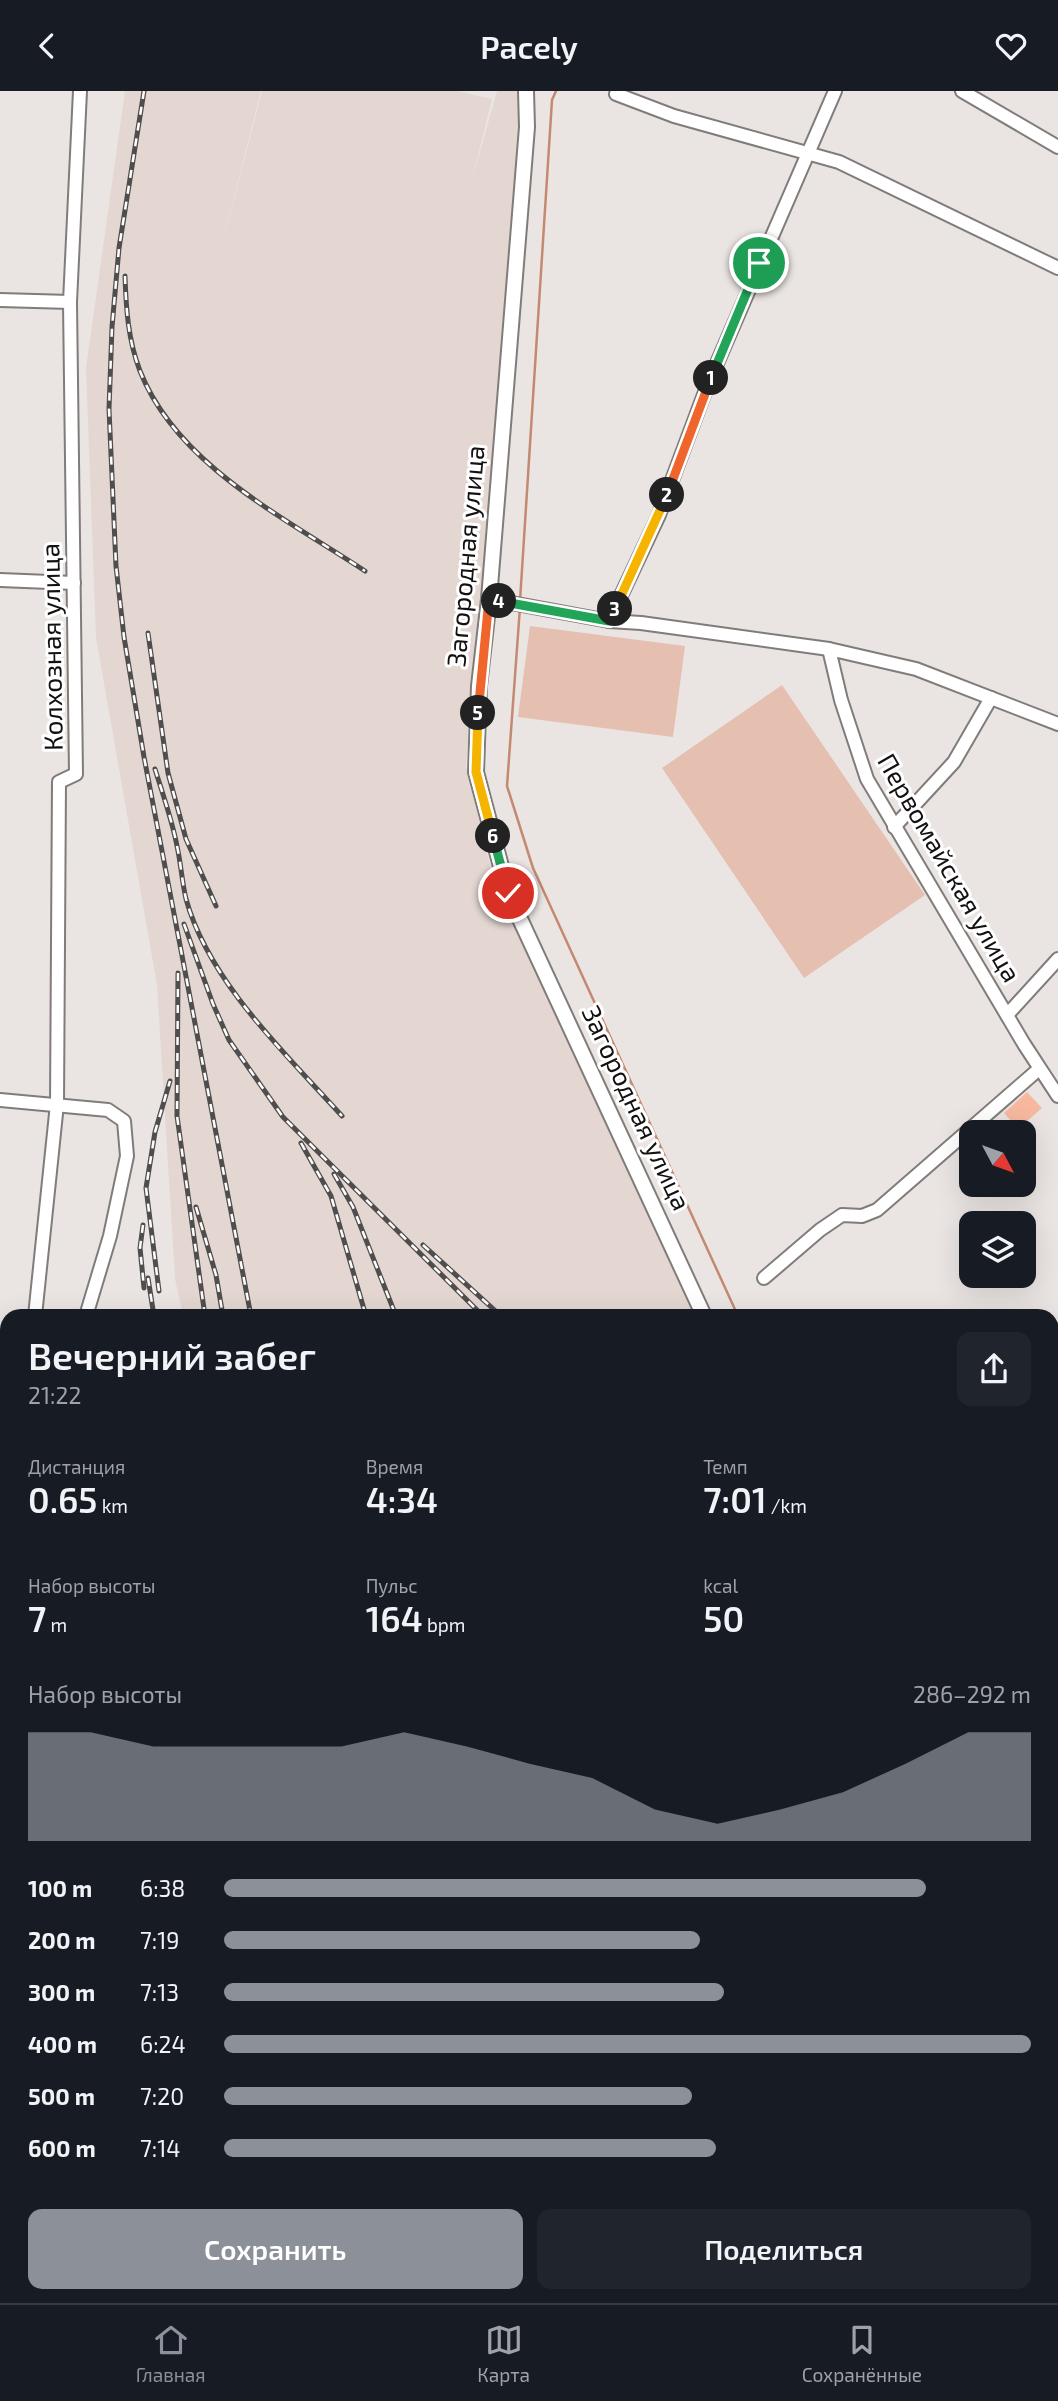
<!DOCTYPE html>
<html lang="ru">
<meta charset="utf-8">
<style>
:root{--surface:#171b24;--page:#20242c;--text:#f1f3f6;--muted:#9ea1a6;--line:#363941;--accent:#8c9099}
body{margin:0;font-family:"Exo 2",sans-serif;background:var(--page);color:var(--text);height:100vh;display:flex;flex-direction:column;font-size:26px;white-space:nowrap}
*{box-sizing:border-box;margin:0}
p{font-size:23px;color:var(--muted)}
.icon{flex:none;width:38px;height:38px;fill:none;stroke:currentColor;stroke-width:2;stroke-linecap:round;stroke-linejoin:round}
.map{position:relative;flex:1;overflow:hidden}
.panel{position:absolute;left:0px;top:1218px;width:1059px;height:994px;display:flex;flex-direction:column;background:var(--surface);border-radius:21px 21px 0 0;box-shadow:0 7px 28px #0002}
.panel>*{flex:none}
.needle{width:46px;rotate:131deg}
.buttons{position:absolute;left:959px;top:1029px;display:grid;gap:14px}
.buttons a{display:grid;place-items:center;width:77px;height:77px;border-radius:14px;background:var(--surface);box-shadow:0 7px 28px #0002;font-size:35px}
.pin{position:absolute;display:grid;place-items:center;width:60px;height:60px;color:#fff;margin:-30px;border:4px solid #fff;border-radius:50%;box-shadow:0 2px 7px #0007}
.km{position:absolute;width:35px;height:35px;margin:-18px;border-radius:50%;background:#222;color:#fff;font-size:19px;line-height:35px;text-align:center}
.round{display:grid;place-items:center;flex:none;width:74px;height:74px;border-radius:14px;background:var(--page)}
.head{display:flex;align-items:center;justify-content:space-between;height:119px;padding:0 28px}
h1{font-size:38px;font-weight:600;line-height:52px}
.figures{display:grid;grid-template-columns:repeat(3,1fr);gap:10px;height:119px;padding:7px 28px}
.figures div{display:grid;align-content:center}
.figures b{font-size:35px;font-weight:600}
.figures small{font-size:19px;font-weight:400}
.figures p{font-size:19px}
.chart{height:196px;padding:14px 28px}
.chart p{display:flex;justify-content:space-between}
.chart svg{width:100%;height:126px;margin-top:7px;fill:var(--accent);opacity:.7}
.button{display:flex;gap:14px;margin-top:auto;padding:14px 28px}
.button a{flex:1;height:80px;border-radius:14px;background:var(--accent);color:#fff;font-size:28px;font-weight:600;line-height:80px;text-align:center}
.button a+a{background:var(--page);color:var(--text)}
ul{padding:0 28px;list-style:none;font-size:23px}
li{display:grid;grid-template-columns:112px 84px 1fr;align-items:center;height:52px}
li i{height:18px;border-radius:9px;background:var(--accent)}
header{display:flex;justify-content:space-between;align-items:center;height:91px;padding:0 28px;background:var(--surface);font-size:32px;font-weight:600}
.dock{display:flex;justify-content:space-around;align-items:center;height:98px;border-top:2px solid var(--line);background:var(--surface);font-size:19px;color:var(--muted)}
.dock a{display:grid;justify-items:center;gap:4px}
.dock .active{color:var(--accent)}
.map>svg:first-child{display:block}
.built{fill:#e4d7d2}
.green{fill:#e5bfb0}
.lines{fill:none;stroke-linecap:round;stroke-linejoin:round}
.stream{stroke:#c38971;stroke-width:2.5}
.building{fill:#f6b9a0}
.minor-casing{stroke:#807c7a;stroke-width:16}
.major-casing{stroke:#807c7a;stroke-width:18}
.minor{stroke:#fff;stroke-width:12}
.major{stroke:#fff;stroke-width:14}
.rail-casing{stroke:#504d4d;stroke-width:5}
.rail{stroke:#fff;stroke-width:2.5;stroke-dasharray:8;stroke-linecap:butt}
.split-1-casing{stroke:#fff;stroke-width:14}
.split-2-casing{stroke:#fff;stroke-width:14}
.split-3-casing{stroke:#fff;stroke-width:14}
.split-4-casing{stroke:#fff;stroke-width:14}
.split-5-casing{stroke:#fff;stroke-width:14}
.split-6-casing{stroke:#fff;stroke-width:14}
.split-7-casing{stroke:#fff;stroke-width:14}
.split-1{stroke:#22a559;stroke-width:9}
.split-2{stroke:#f0652b;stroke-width:9}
.split-3{stroke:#f5b400;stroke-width:9}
.split-4{stroke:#22a559;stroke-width:9}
.split-5{stroke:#f0652b;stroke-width:9}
.split-6{stroke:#f5b400;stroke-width:9}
.split-7{stroke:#22a559;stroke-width:9}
.labels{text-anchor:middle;stroke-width:6;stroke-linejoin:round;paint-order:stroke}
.street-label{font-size:26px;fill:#121010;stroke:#fff}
</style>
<header><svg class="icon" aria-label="back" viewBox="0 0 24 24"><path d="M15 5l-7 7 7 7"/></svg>Pacely<svg class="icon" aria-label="heart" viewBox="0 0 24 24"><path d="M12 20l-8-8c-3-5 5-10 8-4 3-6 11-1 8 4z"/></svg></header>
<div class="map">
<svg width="1058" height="2212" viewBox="0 0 1058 2212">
<rect width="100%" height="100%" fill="#eae5e3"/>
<!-- built -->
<g class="built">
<polygon points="125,0 261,0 213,189 262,0 458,0 492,8 472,89 497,0 530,0 466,675 496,799 705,1225 183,1225 175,1188 157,894 96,547 86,277"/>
<polygon points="1052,1974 1058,1987 1058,2212 402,2212 401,2205 1052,2205"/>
</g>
<!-- green -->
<g class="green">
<polygon points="530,535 685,555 673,646 518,626"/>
<polygon points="782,594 925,804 804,887 662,677"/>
</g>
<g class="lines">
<!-- stream -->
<g class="stream">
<polyline points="520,510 552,9 556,0"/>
<polyline points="520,516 507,695 533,777 738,1225"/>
<polyline points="0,1415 7,1425 4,1461"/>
<polyline points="7,1489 1,1491 7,1516"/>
<polyline points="1,1491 2,1475"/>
<polyline points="0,1678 7,1676"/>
<polyline points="1052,1913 1058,1926"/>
</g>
</g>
<!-- building -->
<polygon class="building" points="1027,1001 1042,1017 1018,1038 1004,1022"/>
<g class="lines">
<defs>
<g id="minor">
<polyline points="962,0 1058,56"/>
<polyline points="616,3 674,25 839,71 1058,177"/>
<polyline points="0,209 70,211"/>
<polyline points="0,489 74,492"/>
<polyline points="489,508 609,530 641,532 829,558 916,578 1058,633"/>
<polyline points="609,530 659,424 708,293 835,0"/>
<polyline points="829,558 841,609 867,688 1024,953 1058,1005"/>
<polyline points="894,736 954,671 991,607"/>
<polyline points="1007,924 1058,868"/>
<polyline points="0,1009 108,1019 124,1030 127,1065 110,1145 86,1225"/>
<polyline points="764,1187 820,1139 842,1124 862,1125 877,1119 1039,978"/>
<polyline points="35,1225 57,1013 59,691 76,683 70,211 80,0"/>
<polyline points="0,1307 7,1309"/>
<polyline points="0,1425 0,1431"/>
<polyline points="0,1467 7,1470"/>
<polyline points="1052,1745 1058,1744"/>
<polyline points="0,1890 7,1887"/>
<polyline points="0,1904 7,1925"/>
<polyline points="0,2158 7,2156"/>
<polyline points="100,2205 102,2212"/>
<polyline points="215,2205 217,2212"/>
<polyline points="0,2211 1,2212"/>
</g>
<g id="major">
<polyline points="526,0 527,36 489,508 479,595 476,681 508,802 704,1225"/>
<polyline points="1052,1976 1058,1989"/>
</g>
</defs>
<!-- minor casing -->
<use href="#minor" class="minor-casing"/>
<!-- major casing -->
<use href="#major" class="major-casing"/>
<!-- minor -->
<use href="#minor" class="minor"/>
<!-- major -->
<use href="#major" class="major"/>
<defs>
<g id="rail">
<polyline points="144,0 119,157 112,236 109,318 116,475 124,546 144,666 251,1225"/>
<path d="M125,185C126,217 128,249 140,280C177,374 285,427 365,480"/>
<polyline points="148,542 168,682 186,748 216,815"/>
<path d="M155,678C163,704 172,729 177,755C181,773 182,791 186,808C209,891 286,963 342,1025"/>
<polyline points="184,833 213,913 229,949 283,1026 483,1225"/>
<polyline points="178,882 177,1025 205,1225"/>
<polyline points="301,1052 331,1105 366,1225"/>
<polyline points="334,1083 353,1116 396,1225"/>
<polyline points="196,1116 216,1184 223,1225"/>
<polyline points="143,1134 140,1157 144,1197"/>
<polyline points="423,1154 501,1225"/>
<polyline points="148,1187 154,1225"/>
<polyline points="159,1200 146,1097 155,1041 170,990"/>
<polyline points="430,2205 431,2212"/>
<polyline points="480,2205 480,2212"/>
<polyline points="496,2212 497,2205"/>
<polyline points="528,2212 528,2205"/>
<polyline points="687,2212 690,2205"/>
</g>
</defs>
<!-- rail casing -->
<use href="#rail" class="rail-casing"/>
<!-- rail -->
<use href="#rail" class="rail"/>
</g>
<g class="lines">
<defs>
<polyline id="split-1" points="711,287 759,172"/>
<polyline id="split-2" points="667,404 711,287"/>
<polyline id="split-3" points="615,518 667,404"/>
<polyline id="split-4" points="499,510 609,530 615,518"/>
<polyline id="split-5" points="478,622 489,508 499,510"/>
<polyline id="split-6" points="478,622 476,681 493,745"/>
<polyline id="split-7" points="493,745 508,802"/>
</defs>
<!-- split-1 casing -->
<use href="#split-1" class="split-1-casing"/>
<!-- split-2 casing -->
<use href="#split-2" class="split-2-casing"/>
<!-- split-3 casing -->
<use href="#split-3" class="split-3-casing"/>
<!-- split-4 casing -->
<use href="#split-4" class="split-4-casing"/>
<!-- split-5 casing -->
<use href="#split-5" class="split-5-casing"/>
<!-- split-6 casing -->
<use href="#split-6" class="split-6-casing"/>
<!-- split-7 casing -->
<use href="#split-7" class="split-7-casing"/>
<!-- split-1 -->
<use href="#split-1" class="split-1"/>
<!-- split-2 -->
<use href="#split-2" class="split-2"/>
<!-- split-3 -->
<use href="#split-3" class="split-3"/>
<!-- split-4 -->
<use href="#split-4" class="split-4"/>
<!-- split-5 -->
<use href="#split-5" class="split-5"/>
<!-- split-6 -->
<use href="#split-6" class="split-6"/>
<!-- split-7 -->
<use href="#split-7" class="split-7"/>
</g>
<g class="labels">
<!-- street labels -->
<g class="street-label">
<text transform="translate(466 465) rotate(-85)" y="9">Загородная улица</text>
<text transform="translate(52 556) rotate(-91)" y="9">Колхозная улица</text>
<text transform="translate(949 777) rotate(60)" y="9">Первомайская улица</text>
<text transform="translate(636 1017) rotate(65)" y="9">Загородная улица</text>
</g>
</g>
</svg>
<div class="buttons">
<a><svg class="needle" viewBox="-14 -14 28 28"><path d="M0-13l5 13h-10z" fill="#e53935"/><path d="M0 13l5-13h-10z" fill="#9ea1a6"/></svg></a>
<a><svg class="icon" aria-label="layers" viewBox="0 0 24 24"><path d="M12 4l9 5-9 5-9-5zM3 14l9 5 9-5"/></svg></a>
</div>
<div class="pin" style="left:759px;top:172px;background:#1e9e55"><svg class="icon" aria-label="arrive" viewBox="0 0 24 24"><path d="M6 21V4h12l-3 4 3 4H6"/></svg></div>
<div class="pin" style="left:508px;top:802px;background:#d93025"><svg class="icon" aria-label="check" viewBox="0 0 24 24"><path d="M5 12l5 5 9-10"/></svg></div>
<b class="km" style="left:711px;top:287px">1</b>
<b class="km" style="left:667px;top:404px">2</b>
<b class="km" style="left:615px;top:518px">3</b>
<b class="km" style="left:499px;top:510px">4</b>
<b class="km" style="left:478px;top:622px">5</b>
<b class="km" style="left:493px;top:745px">6</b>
<section class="panel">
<div class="head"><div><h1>Вечерний забег</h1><p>21:22</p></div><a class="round"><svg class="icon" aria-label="share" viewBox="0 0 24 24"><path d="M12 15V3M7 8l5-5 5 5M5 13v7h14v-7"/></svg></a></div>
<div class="figures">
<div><p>Дистанция</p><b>0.65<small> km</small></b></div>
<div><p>Время</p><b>4:34</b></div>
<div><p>Темп</p><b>7:01<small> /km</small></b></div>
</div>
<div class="figures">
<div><p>Набор высоты</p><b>7<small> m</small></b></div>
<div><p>Пульс</p><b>164<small> bpm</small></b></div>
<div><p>kcal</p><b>50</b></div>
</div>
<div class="chart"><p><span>Набор высоты</span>286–292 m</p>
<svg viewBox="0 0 160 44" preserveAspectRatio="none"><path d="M0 44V6L10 6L20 11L30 11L40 11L50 11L60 6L70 11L80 17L90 22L100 33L110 38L120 33L130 27L140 17L150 6L160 6V44z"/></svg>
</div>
<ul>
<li><b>100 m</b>6:38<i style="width:87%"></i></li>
<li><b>200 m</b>7:19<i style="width:59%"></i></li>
<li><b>300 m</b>7:13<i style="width:62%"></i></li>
<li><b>400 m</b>6:24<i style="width:100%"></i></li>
<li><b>500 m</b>7:20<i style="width:58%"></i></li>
<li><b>600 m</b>7:14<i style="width:61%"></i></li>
</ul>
<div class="button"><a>Сохранить</a><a>Поделиться</a></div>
</section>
</div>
<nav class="dock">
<a class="active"><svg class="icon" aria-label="home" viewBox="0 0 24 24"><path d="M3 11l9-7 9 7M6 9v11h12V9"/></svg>Главная</a>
<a><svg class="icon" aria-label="map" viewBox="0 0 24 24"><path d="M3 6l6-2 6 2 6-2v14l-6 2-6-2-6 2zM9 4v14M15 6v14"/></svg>Карта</a>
<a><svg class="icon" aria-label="saved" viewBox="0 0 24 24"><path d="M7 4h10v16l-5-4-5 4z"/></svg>Сохранённые</a>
</nav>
